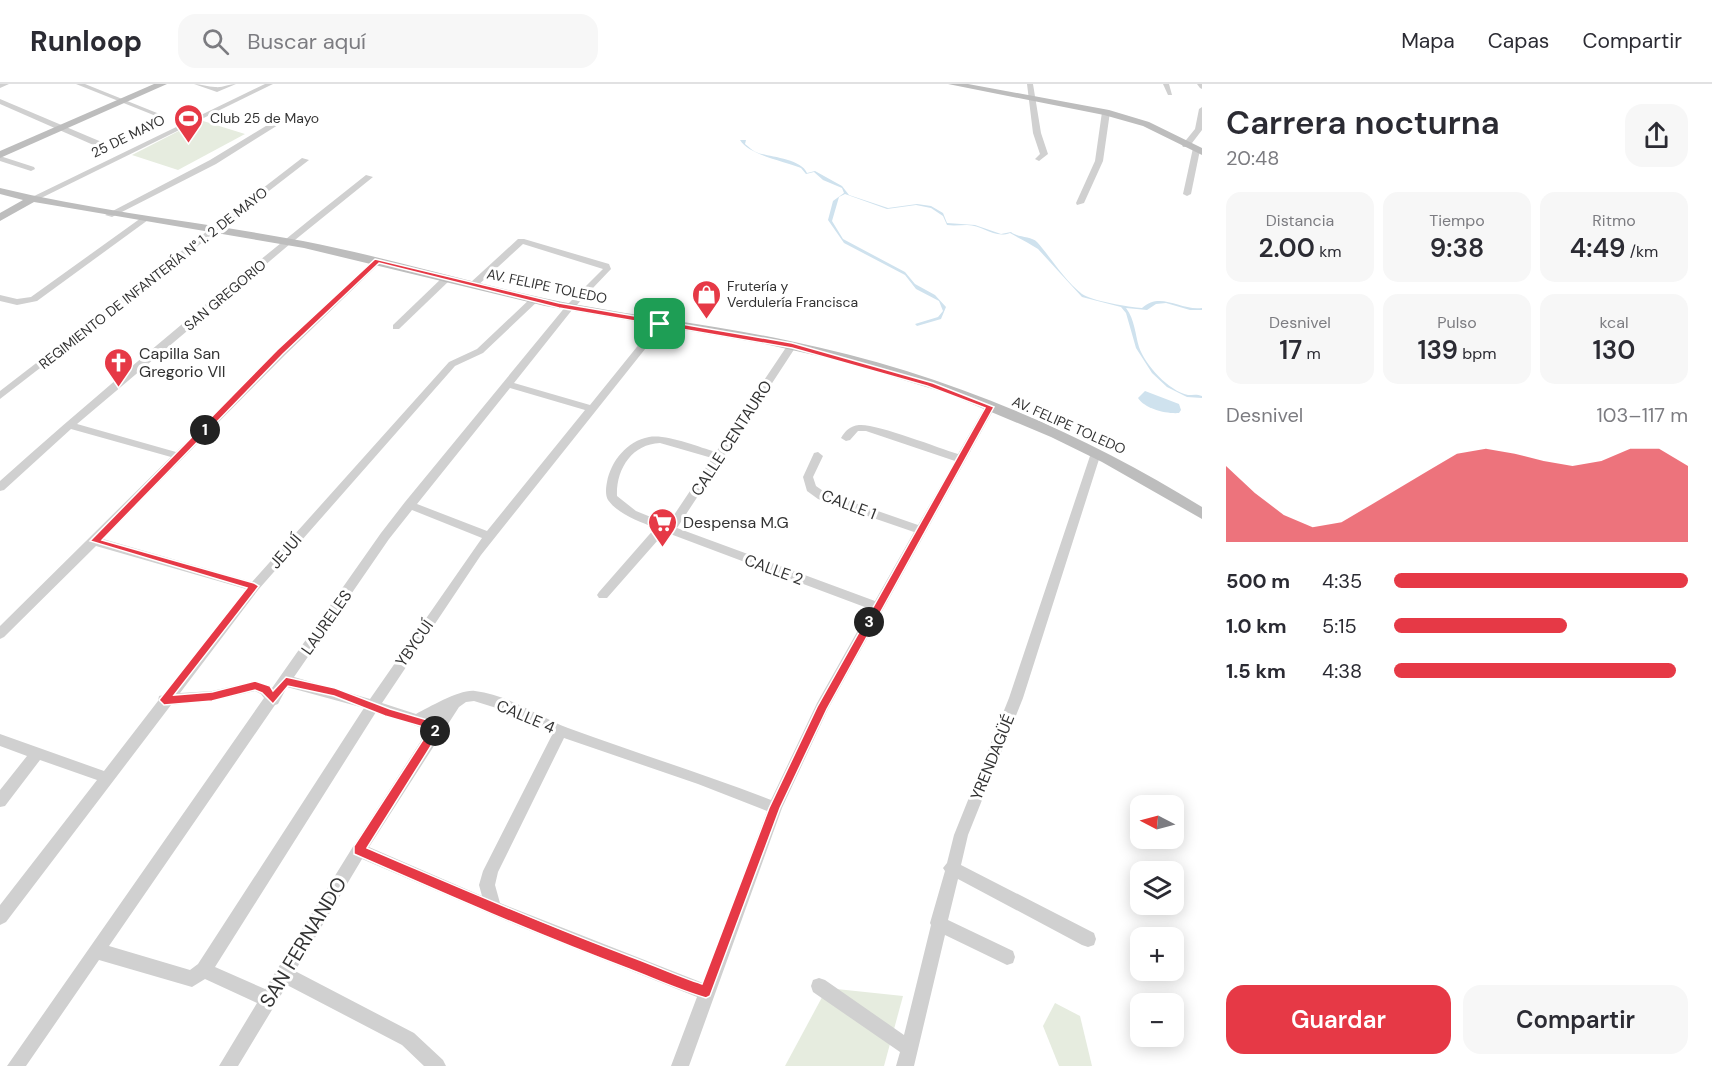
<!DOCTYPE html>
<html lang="es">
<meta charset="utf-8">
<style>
:root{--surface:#fff;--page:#f7f7f7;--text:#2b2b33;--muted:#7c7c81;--line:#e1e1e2;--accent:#e63946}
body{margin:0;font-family:"DM Sans",sans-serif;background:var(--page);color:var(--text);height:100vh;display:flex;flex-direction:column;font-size:22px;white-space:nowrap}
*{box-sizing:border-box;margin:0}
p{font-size:20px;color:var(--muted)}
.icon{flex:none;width:33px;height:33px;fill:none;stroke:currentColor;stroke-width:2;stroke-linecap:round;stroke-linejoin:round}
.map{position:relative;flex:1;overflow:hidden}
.drawer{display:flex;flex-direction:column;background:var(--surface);width:510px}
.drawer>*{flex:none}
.needle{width:39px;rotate:276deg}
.tools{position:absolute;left:1130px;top:711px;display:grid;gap:12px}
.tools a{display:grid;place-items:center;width:54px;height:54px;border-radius:12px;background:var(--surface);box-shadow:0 3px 15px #0003;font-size:30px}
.pin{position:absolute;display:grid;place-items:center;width:51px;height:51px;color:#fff;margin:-26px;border-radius:12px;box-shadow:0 3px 9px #0006}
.km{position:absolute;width:30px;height:30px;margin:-15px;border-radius:50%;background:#222;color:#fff;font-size:16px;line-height:30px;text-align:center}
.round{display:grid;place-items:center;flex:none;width:63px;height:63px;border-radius:18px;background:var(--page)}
.summary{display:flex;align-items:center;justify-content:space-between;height:102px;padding:0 24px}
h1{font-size:33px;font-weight:600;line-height:45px}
.figures{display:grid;grid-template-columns:repeat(3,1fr);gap:9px;height:102px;padding:6px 24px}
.figures div{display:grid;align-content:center;border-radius:15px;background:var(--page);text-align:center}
.figures b{font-size:26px;font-weight:600}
.figures small{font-size:16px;font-weight:400}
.figures p{font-size:16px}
.chart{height:168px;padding:12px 24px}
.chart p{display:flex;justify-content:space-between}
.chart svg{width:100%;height:108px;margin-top:6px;fill:var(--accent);opacity:.7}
.cta{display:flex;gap:12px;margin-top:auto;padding:12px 24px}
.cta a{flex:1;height:69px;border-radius:18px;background:var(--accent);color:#fff;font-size:24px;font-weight:600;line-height:69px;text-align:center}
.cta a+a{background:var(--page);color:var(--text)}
ul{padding:0 24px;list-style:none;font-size:20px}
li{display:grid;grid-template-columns:96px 72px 1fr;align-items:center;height:45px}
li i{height:15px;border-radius:8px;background:var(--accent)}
header{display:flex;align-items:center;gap:36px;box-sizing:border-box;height:84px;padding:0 30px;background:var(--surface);border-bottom:2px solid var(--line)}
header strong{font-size:28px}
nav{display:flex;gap:33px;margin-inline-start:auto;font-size:21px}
.search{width:420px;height:54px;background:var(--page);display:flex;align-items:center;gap:15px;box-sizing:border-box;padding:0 21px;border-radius:18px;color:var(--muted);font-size:22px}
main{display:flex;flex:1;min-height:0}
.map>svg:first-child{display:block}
.green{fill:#e6ecdf}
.water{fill:#cfe2ee}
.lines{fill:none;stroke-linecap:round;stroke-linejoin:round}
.street{fill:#d0d0d0;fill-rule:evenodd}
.secondary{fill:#bdbdbd;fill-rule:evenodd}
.route{fill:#e63946;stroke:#fff;stroke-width:1.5;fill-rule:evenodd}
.labels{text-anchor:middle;stroke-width:6;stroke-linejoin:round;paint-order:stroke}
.far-poi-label{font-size:14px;fill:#333;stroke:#fff;text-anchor:start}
.far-street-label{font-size:14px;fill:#333;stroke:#fff}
.poi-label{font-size:16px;fill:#333;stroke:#fff;text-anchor:start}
.street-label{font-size:16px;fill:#333;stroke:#fff}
.near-street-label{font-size:20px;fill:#333;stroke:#fff}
</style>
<header>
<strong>Runloop</strong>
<div class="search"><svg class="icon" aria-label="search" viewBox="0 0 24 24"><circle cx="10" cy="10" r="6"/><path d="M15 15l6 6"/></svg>Buscar aquí</div>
<nav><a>Mapa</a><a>Capas</a><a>Compartir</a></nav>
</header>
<main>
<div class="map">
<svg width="1202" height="982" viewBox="0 0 1202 982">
<rect width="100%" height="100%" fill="#fff"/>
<!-- green -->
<g class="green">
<polygon points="200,36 245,50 178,86 132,71"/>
<polygon points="827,904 903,912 884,982 785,982"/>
<polygon points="1055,919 1080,932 1092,982 1059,982 1043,942"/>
</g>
<!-- water -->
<g class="water">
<path d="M740,56H746L745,60C750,64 755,69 762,70C774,73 802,76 807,89L815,87L842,102L849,111L888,124L917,120L931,122L943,129L947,139L975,141L1001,150L1011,148C1018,154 1031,152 1037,158C1049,171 1064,196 1082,210C1092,217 1129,223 1142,224C1161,207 1180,227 1202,224V226H1190L1166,219L1156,220L1147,226L1126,224C1135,236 1135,250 1139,263C1145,281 1169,307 1188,311C1193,311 1197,310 1202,312V314L1187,313L1167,303L1152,289L1136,264L1126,229L1121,223L1082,213L1038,165C1029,159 1020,155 1010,149C994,155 983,141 967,141C960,141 954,142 947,141L943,132L931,124L916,121L887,125L845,110L839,113L832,137L843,155L905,188L915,200L935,211L946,223L941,235L917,242L915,240L938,233L943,227L939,217L916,205L905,191L844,159L828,136L833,117L844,109L842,104L823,96L814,88L806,90L801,84C783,77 749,71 740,56Z"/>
<path d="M1145,307L1179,320L1181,326L1179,329C1166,330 1145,325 1138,314Z"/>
</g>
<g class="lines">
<!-- street -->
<g class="street">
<polygon points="0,0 9,0 0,4"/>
<polygon points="76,0 85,0 162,31 156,32"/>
<path d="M194,0C201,0 208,3 215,3C222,4 229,0 236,0L217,8Z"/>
<polygon points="265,0 273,0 35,117 28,115"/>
<polygon points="1027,0 1033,0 1041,49 1048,70 1039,77 1035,75 1040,70 1033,49"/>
<polygon points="1163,0 1169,0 1172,11 1168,11"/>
<polygon points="1197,0 1202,0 1202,5 1200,4"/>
<polygon points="0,15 104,59 105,61 98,63 0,20"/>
<polygon points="1202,23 1202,46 1189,63 1183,63 1182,61 1195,45 1199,25"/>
<polygon points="1106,26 1110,28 1103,77 1084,119 1077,121 1076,119 1095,77 1102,28"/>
<polygon points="279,34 286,36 216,80 112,133 105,131 210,76"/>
<polygon points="1193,64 1200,66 1191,110 1187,112 1183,110"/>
<polygon points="0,72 34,83 35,85 31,87 0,77"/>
<polygon points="302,74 309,76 0,315 0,307"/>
<path d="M366,91L373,93L290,160L77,340L176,368L375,175L382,177L285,271L103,455L252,498L449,278L477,265L532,213L535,212L540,215L483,269L455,282L258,506L180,609L212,607L255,597L272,604L381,449L405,418L566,222L603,185L523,160L476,203H470V199L518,155H524L609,180L611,185L572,226L514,299L590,321L657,238H663L665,240L481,471L382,619L416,630C430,623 460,605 475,607C509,611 537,632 568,644C636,669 704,690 771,716L817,619L870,525L665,448L607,514H599L597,511L599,508L655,444C639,437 619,431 608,416C605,411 606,403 607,398C611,377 627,357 649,353C667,350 698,363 716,368L789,259H795L797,261L677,444L875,517L914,448L818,415L807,407L803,393L814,369L818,368L823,372L813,393L816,402L826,409L918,441L955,377L866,347H858L850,356L846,357L841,354C845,347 850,342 859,341C875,339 939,364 958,370L986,321L990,320L995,323L828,625L782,724L689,982H671L697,913L521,843L362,775L295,887L414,949L443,976L446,982H424L402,961L287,901L238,982H219L257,919L205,895L192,903L99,876L26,982H7L264,614L261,610L255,607L212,617L171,621L6,838L0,841V821L97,696L40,676L5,722L0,723V706L27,672L0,662V650L104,687L158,617L159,612L163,611L246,505L96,462L4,553L0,555V542L171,373L71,345L4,406L0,407V397C119,291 241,190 366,91ZM510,304L585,326L487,447L417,420ZM660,359L712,374L668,440L636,427L617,412C616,385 632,360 660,359ZM412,426L482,454L370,615L294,593L389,455ZM287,603L364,624L198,880L190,886L109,862L275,621L278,620ZM474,617L516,630L553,649L483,787L479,801L482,812L369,763L459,623L466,618ZM376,628L428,646L354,761L265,905L215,883ZM564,654L698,700L767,727L703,899L500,819L495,801L498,788Z"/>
<polygon points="141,134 148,136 37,217 17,221 0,217 0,211 17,215 31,213"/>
<polygon points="447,191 450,192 450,196 399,245 393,245 393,241 444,192"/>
<polygon points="1096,365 1101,369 1023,614 968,751 961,781 1094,849 1096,855 1094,861 1088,863 1082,861 958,795 948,836 1013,867 1015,873 1013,879 1007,881 945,851 914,982 896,982 900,968 813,908 811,902 813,896 819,894 825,896 904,951 931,841 930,839 945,787 943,784 947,779 954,751 1009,614 1091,369"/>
</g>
<!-- secondary -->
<g class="secondary">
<polygon points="154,0 167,0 0,74 0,67"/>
<polygon points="948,0 968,0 1109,26 1149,38 1202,64 1202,71 1143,42 1104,31"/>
<path d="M0,104C100,128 202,138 303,157C396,175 486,204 579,221C649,234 720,242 790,257C936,287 1075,344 1202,423V435L1102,378L1051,353L946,309L841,277L765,260L545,222L304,164L34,118L0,137V129L23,116L0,110Z"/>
</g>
</g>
<!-- route -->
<path class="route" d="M375,175L559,219L792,259L933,299L994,323L827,625L780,724L710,912L706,914C679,906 655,895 629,885C536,850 445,810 354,770V762L430,645L385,632L334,612L288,602L273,620L262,609L255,606L212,617L164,621L159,616L247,504L90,457L277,266ZM379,179L559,224L792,264L927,302L985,324L817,623L769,724L702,900C677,892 654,881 629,872C540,839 454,801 367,764L441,646V640L390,625L335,604L286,593L273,607L270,602L255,597L212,608L174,611L259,502L254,499L102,456L283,270Z"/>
<!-- icons -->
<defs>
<symbol id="stadium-pin" viewBox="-11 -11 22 30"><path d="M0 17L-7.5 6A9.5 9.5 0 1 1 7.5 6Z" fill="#e63946" stroke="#fff"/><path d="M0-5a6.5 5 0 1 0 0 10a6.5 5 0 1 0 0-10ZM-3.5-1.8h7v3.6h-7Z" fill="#fff"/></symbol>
<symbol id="shop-pin" viewBox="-11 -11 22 30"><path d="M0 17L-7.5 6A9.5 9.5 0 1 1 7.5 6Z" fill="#e63946" stroke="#fff"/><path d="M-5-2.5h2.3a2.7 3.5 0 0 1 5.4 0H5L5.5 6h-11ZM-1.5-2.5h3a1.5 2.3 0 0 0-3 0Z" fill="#fff"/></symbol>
<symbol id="church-pin" viewBox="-11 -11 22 30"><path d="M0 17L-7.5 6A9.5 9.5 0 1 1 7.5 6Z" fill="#e63946" stroke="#fff"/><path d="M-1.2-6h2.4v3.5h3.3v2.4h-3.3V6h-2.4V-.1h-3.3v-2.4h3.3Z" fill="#fff"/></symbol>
<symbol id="supermarket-pin" viewBox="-11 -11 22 30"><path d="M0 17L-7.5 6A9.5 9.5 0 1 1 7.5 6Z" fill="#e63946" stroke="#fff"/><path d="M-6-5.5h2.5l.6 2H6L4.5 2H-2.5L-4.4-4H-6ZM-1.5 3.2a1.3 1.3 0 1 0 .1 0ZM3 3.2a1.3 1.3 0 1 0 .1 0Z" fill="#fff"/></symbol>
</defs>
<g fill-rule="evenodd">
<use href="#stadium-pin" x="172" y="18" width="33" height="45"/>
<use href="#shop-pin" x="690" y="194" width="33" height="45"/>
<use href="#church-pin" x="102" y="262" width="33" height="45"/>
<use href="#supermarket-pin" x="646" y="422" width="33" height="45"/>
</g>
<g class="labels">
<!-- far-poi labels -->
<g class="far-poi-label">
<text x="210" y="39">Club 25 de Mayo</text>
<text x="727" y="207">Frutería y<tspan x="727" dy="16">Verdulería Francisca</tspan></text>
</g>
<!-- far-street labels -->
<g class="far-street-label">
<text transform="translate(128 52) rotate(-26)" y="5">25 DE MAYO</text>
<text transform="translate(153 194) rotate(-38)" y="5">REGIMIENTO DE INFANTERÍA N° 1. 2 DE MAYO</text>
<text transform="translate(547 202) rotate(12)" y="5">AV. FELIPE TOLEDO</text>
<text transform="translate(225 211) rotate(-40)" y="5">SAN GREGORIO</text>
<text transform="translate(1069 341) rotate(24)" y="5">AV. FELIPE TOLEDO</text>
</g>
<!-- poi labels -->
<g class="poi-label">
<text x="139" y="275">Capilla San<tspan x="139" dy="18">Gregorio VII</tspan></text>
<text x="683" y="444">Despensa M.G</text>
</g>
<!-- street labels -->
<g class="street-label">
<text transform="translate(731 354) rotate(-57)" y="6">CALLE CENTAURO</text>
<text transform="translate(849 420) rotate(21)" y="6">CALLE 1</text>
<text transform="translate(285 467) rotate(-49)" y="6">JEJUÍ</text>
<text transform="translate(774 485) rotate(20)" y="6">CALLE 2</text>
<text transform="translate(326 538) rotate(-55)" y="6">LAURELES</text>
<text transform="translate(414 559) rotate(-55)" y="6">YBYCUÍ</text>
<text transform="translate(526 632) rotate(23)" y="6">CALLE 4</text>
<text transform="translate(992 673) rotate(-68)" y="6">YRENDAGÜÉ</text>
</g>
<!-- near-street labels -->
<g class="near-street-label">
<text transform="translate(303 858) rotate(-59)" y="7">SAN FERNANDO</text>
</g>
</g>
</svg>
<div class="tools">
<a><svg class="needle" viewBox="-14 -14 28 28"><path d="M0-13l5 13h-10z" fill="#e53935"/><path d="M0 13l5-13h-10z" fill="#7c7c81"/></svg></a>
<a><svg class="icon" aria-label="layers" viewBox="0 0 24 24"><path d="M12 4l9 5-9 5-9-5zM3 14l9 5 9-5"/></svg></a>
<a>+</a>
<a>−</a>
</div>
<div class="pin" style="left:660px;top:240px;background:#1e9e55"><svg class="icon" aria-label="arrive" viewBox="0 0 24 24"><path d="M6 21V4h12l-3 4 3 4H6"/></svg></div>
<b class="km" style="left:205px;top:346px">1</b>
<b class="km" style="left:435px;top:647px">2</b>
<b class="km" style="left:869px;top:538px">3</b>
</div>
<section class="drawer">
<div class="summary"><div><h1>Carrera nocturna</h1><p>20:48</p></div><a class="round"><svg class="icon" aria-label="share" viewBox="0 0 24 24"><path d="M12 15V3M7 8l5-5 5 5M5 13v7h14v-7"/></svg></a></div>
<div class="figures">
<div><p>Distancia</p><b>2.00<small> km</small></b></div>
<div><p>Tiempo</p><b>9:38</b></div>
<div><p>Ritmo</p><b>4:49<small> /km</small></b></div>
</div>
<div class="figures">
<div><p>Desnivel</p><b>17<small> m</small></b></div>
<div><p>Pulso</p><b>139<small> bpm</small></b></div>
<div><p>kcal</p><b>130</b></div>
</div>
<div class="chart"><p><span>Desnivel</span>103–117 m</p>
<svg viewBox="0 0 160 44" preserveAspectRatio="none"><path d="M0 44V13L10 24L20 33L30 38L40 36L50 29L60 22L70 15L80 8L90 6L100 8L110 11L120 13L130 11L140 6L150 6L160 13V44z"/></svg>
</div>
<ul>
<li><b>500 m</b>4:35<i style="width:100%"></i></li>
<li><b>1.0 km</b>5:15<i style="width:59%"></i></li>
<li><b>1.5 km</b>4:38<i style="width:96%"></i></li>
</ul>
<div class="cta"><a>Guardar</a><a>Compartir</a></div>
</section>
</main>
